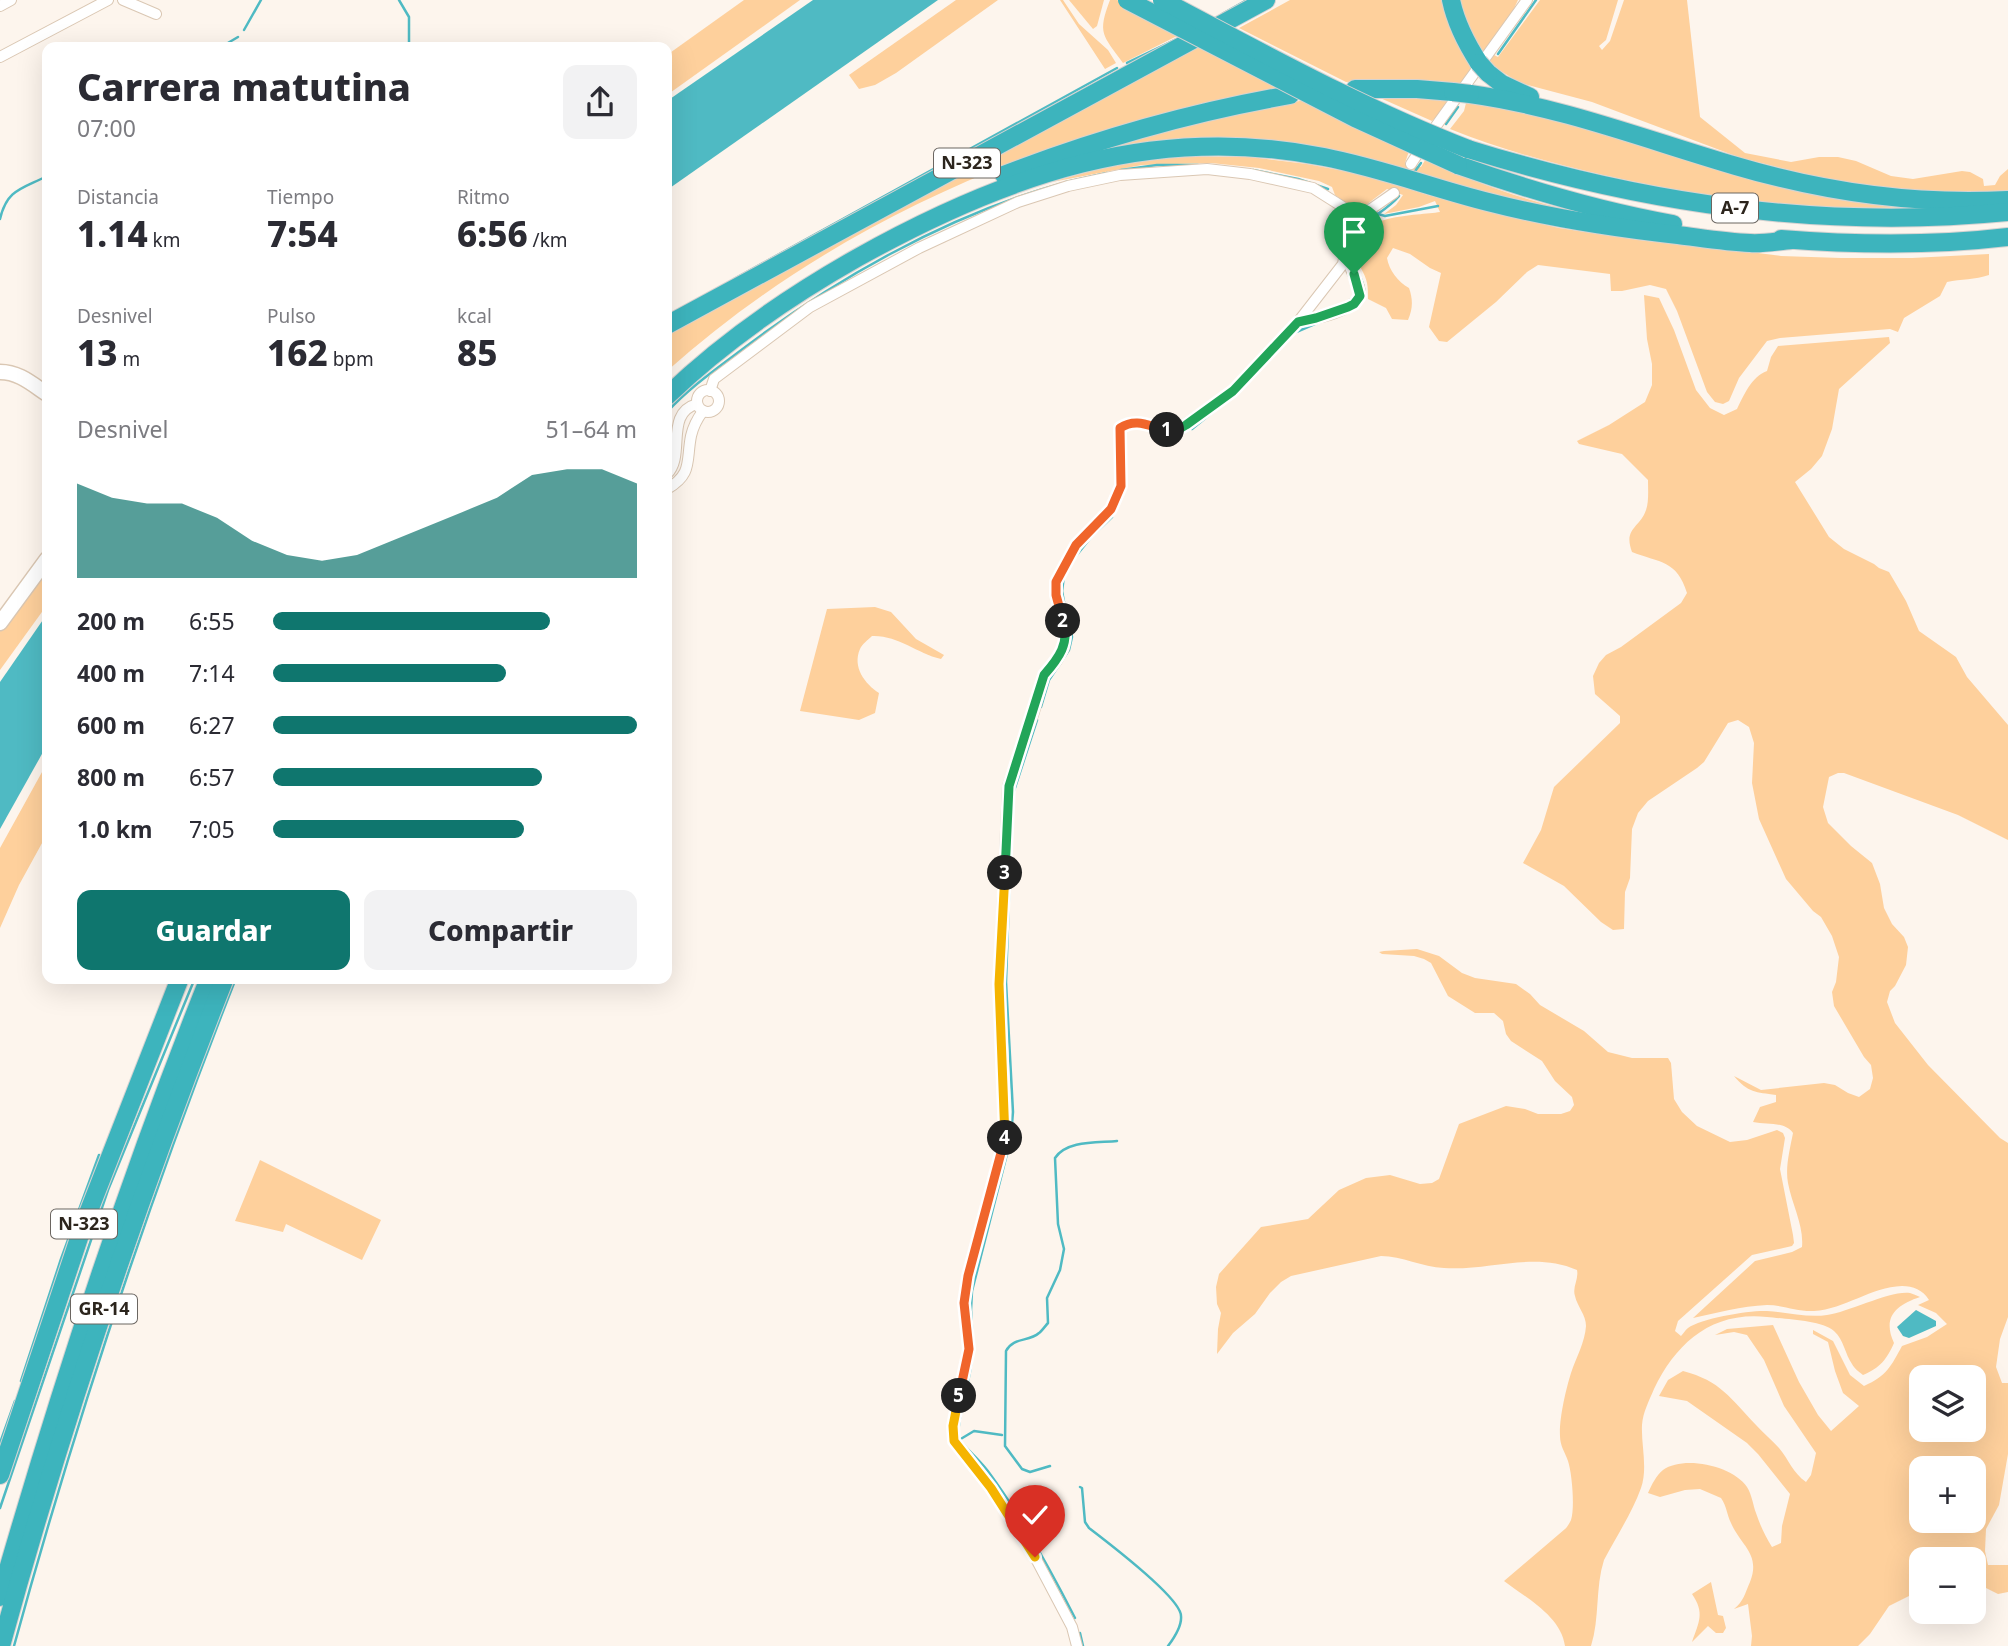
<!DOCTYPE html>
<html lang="es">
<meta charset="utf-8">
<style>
:root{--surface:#fff;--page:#f2f2f3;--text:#2b2b33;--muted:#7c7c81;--accent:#0f766e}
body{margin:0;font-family:"Noto Sans",sans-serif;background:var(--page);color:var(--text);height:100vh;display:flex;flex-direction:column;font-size:26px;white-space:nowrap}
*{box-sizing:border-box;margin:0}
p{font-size:23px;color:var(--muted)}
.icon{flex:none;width:38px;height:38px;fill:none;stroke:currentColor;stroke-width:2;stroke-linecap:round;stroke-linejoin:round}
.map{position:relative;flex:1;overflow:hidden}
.drawer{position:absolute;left:42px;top:42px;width:630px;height:942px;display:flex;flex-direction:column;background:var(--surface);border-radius:14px;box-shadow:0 7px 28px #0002}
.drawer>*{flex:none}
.fabs{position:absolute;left:1909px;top:1365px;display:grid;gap:14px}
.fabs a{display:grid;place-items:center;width:77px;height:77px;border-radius:14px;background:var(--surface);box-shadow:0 7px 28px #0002;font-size:35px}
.pin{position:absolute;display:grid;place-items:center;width:60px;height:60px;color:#fff;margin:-72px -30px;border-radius:50% 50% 50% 0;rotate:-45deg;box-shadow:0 0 7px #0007}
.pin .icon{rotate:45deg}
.km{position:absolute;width:35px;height:35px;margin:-18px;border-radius:50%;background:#222;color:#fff;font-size:19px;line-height:35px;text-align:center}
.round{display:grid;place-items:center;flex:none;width:74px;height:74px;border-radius:14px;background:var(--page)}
.headline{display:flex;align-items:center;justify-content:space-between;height:119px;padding:0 35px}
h1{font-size:38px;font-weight:800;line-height:52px}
.stats{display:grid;grid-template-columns:repeat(3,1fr);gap:10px;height:119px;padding:7px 35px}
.stats div{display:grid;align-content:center}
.stats b{font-size:35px;font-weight:800}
.stats small{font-size:19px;font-weight:400}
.stats p{font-size:19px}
.chart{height:196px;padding:14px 35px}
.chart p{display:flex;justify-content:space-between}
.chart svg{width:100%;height:126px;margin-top:7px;fill:var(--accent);opacity:.7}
.primary-button{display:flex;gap:14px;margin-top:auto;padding:14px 35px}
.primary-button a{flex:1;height:80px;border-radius:14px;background:var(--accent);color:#fff;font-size:28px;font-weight:800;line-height:80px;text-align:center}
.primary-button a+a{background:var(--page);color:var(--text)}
ul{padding:0 35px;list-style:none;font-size:23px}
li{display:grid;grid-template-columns:112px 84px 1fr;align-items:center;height:52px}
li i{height:18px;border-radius:9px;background:var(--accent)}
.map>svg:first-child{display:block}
.green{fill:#fed09c;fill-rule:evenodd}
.water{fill:#4fbac3}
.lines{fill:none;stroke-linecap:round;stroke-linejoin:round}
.stream{stroke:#4fbac3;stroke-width:2.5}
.street-casing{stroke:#dac7b3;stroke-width:12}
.secondary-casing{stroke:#dac7b3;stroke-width:17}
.highway-casing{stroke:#d5d3d2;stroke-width:20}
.street{stroke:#fff;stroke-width:10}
.secondary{stroke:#fff;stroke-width:14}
.highway{stroke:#3db4bd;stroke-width:18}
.highway-bridge-casing{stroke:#d5d3d2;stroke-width:20;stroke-linecap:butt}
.highway-bridge{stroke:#3db4bd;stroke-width:18}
.split-1-casing{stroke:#fff;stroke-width:14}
.split-2-casing{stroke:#fff;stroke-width:14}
.split-3-casing{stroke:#fff;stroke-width:14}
.split-4-casing{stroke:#fff;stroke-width:14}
.split-5-casing{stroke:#fff;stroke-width:14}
.split-6-casing{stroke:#fff;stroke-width:14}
.split-1{stroke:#22a559;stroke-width:9}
.split-2{stroke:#f0652b;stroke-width:9}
.split-3{stroke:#22a559;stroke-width:9}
.split-4{stroke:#f5b400;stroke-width:9}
.split-5{stroke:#f0652b;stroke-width:9}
.split-6{stroke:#f5b400;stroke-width:9}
.labels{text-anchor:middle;stroke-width:5;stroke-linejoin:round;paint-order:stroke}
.shield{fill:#fff;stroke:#6b6661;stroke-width:2}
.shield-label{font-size:18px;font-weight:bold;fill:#2c251d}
</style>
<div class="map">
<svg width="2008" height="1646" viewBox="0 0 2008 1646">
<rect width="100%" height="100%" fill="#fdf5ed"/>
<!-- green -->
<g class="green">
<polygon points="744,0 800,0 667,95 667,55"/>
<polygon points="956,0 998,0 896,73 875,85 859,89 849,75"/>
<polygon points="1060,0 1063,0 1079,24 1108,50 1116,63 1105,69"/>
<polygon points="1069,0 1104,0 1097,26 1093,29"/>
<path d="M1110,0H1117L1181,34L1123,63C1103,35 1097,34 1110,0Z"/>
<polygon points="1290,0 1445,0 1474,68 1460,84 1392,80 1346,82 1239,28"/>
<polygon points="1458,0 1518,0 1510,17 1482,57 1473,45"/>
<polygon points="1540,0 1618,0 1606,40 1599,46 1602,50 1610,41 1624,0 1687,0 1700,117 1745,153 1791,162 1819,157 1838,157 1856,161 1891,176 1913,179 1962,171 1970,172 1983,179 1984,186 1995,185 2000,176 2008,169 2008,192 1925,192 1832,181 1801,173 1741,158 1592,102 1520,83 1488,63 1494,55 1498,57"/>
<path d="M1200,44L1284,89C1059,126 838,218 667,371V335L687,323L971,170Z"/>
<polygon points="1369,93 1455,97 1432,121"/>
<path d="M1305,100L1409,151L1405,163L1421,167L1427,157C1442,164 1456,173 1471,179C1516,198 1564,209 1611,221L1539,210L1323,150L1074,158L1096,149L1215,117Z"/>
<path d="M1466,103L1519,109L1589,127L1751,180L1829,195L1915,207C1810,212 1705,198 1603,175C1551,163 1499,149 1450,129L1464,111Z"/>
<path d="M1177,156L1251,157L1307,164L1355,173L1389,182L1428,195L1559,228L1647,241L1678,243L1781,256L1841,258H1912L1989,254V275C1975,280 1961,279 1947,282L1940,296L1904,318L1898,332L1890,329L1780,338L1767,341L1739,378L1729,401L1723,404L1715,402L1707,392L1677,311L1666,289L1650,285L1622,291H1611L1610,274L1538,265L1527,272L1496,302L1447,342L1439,341L1429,327L1441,273L1430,268L1410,254L1393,248L1387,258C1389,270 1398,282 1409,288C1413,299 1413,309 1408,320L1392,319L1386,308L1368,299C1368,294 1368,288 1367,283C1365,272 1356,263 1355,252C1351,214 1416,216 1440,212L1435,201L1419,207L1384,214L1396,205L1403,195L1387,189L1366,205H1349L1335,195L1332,187L1319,181L1259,168L1211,163L1142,165L1052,182L1115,164Z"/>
<path d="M1644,295L1659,298L1674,330L1696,390L1710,408L1724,415L1737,409C1744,395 1751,377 1767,371L1771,357L1778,346L1889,337L1890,343L1839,389L1832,429L1822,456L1811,469L1795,482L1829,537L1844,549L1874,564L1879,568L1889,572L1906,601L1919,631L1956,657L1967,677L2008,725V840L1958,815L1844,773H1838L1829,777L1823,807L1828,823L1851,846L1872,863L1880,884L1884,908L1892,924L1904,937L1908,947L1906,965L1895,986L1890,991L1887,1002L1895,1023L1928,1065L2000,1138L2008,1143V1317L2000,1339L1996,1367L2002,1383H2008V1454L1999,1505L1986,1529L1985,1551L1988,1565H2008V1592L1998,1594L1974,1582V1559H1922L1921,1590L1889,1606L1870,1634L1858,1646H1751L1752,1636L1748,1604L1734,1609C1744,1601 1745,1593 1750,1582C1761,1554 1741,1546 1731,1523C1727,1515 1727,1507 1721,1498L1700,1489L1685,1490L1660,1497L1648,1493C1652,1484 1656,1476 1663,1470C1684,1455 1733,1466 1747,1487C1752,1495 1753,1505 1756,1513C1760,1525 1765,1536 1772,1547L1781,1543L1782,1526L1790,1494L1758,1454L1747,1443L1687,1401L1659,1396L1668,1380L1683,1371C1721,1381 1730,1398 1756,1425C1763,1433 1772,1440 1779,1448C1789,1460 1793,1473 1806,1482L1811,1475L1816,1453L1784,1406L1764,1360L1747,1335L1734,1332L1715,1335L1727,1329L1773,1325L1799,1382L1818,1415L1831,1431L1859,1406L1843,1393L1835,1371L1828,1342L1813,1334V1330L1833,1341L1850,1375L1864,1386C1887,1376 1891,1366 1902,1346L1927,1337L1947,1324L1936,1313L1918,1305L1929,1300C1923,1290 1913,1286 1902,1286C1871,1287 1845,1309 1814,1311C1798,1312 1783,1305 1767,1305C1741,1306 1717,1313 1693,1318L1755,1261L1792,1252L1802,1247C1804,1225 1792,1205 1788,1183C1785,1167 1790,1149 1793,1133C1784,1121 1767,1125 1753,1122L1760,1107L1776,1102V1095C1756,1092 1748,1093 1734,1076L1761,1090L1824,1083L1835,1085L1848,1093L1859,1097L1870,1089L1873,1078L1871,1065L1864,1057L1834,1006L1832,992L1836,982L1839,957L1832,936L1821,917L1813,911L1786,879L1759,819L1752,783L1754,743L1749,727L1738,720L1728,723L1704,762L1697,768L1648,801L1638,813L1632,829L1630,878L1625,892L1624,929L1613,930L1601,922L1564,886L1523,863L1541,830L1554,787L1620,723V716L1595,694L1593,676L1599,663L1606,655L1621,647L1681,603L1687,593C1677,560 1660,563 1632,552C1623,528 1640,528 1646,510C1649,502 1648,489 1648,480L1622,454L1579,444L1577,441L1609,425L1645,402L1652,385V364L1647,339ZM1922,1377H1974V1430H1922ZM1922,1468H1974V1521H1922Z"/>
<polygon points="47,565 47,605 0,670 0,629"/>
<path d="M875,607L891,612L916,639L944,655L941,659C916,653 898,635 872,636C868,640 862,644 860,649C852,667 865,684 879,693L875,713L859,720L800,711L827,609Z"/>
<polygon points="47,763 47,834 19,885 0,928 0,848"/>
<path d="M1417,949L1439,956L1462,973L1475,978L1516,984L1530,994L1540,1005L1584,1031L1608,1052L1632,1058H1668L1671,1063L1674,1099L1682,1112L1697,1126L1730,1142L1747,1140L1777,1130L1783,1133L1785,1138L1780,1169L1793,1235L1794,1243L1792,1246L1752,1255L1678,1321L1675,1331L1681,1336C1684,1333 1685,1330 1688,1328C1701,1318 1751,1310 1767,1311C1787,1312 1807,1318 1827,1315C1849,1312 1891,1290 1910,1293C1914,1294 1917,1296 1920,1297C1896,1305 1882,1317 1894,1343C1887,1359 1880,1368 1863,1375C1859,1372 1854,1368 1852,1364C1845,1354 1844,1340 1834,1331C1821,1320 1784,1319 1767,1317C1712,1311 1676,1343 1654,1389C1649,1401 1643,1412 1642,1425C1641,1445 1648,1468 1641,1488C1632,1513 1616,1537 1604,1560C1595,1588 1600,1618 1591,1646H1565C1561,1616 1526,1598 1504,1581L1565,1529C1567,1528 1570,1522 1571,1520C1575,1508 1572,1473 1568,1461C1565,1452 1560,1446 1560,1436C1559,1419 1566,1389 1571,1373C1576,1358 1585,1342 1586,1326C1586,1315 1577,1306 1575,1296C1572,1287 1579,1279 1577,1270C1534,1251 1490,1271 1444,1268C1422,1267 1402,1256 1381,1256L1291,1276L1281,1282L1270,1293L1255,1314L1233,1333L1217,1354L1218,1329L1221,1313L1217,1304L1216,1287L1219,1274L1261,1227L1308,1219L1339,1190L1366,1178L1390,1175L1420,1184L1432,1183L1439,1179L1459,1124L1506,1106L1525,1109L1538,1114H1561L1570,1111L1574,1105L1572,1097L1555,1081L1542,1061L1511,1041L1506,1034L1503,1021L1494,1013H1475L1448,996L1431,963L1424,959L1414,956L1382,954L1379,952L1384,951Z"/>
<polygon points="260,1160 381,1220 362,1260 286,1224 283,1232 235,1221"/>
<path d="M1711,1582L1718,1615L1723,1616L1726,1628L1723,1633H1716L1708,1626L1692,1642C1699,1622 1705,1613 1692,1594Z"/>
</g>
<!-- water -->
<g class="water">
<polygon points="813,0 938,0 667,190 667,101"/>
<polygon points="47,614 47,745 0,829 0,682"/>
<polygon points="1916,1310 1936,1321 1936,1326 1909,1338 1903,1336 1897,1327"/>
</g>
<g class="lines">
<!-- stream -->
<g class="stream">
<polyline points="399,0 409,17 409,47"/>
<polyline points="1222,14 1247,0"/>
<polyline points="244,30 261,0"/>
<polyline points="221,47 238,37"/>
<polyline points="1498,54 1536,0"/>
<polyline points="1127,63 1175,40"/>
<polyline points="1446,124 1458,107"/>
<polyline points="1121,170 1157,165 1198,165"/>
<polyline points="1253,170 1298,179 1328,189"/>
<polyline points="1413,174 1421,163"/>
<polyline points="1066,182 1107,173"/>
<polyline points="1375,213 1385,216 1438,206"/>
<path d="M0,219C7,189 22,189 47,176"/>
<path d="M1352,238C1363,220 1386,212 1399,196"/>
<polyline points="734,279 1117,68"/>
<path d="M1349,311C1381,299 1354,271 1350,251"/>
<polyline points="1260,369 1294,333 1317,323"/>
<path d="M667,412C687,390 712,372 736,354C830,282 945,216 1060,184"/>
<polyline points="1192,429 1225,402"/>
<polyline points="1072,561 1092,536 1112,517"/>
<polyline points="1064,576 1062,591 1064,602"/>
<polyline points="1041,707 1049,680 1069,650 1072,637 1068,616"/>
<polyline points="1012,797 1037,720"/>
<polyline points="1011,1136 1013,1112 1006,982 1012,810"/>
<polyline points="973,1345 971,1310 972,1291 1008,1150"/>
<path d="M972,1355C971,1383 958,1409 958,1438C968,1451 981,1461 990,1474C1023,1519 1050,1569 1075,1618"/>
<polyline points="21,1381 61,1259 99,1155"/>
<polyline points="959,1440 974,1431 1002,1435"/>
<polyline points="0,1443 15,1401"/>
<path d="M1050,1466L1030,1472L1022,1469L1005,1446L1006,1351C1013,1337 1029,1342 1039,1333C1041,1332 1046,1325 1048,1323L1047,1298L1060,1270L1064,1249L1058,1224L1055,1158C1067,1140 1098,1143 1117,1141"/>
<path d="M1080,1487L1082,1488L1085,1522L1089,1528C1106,1541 1181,1598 1181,1616C1182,1626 1174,1638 1168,1646"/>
<polyline points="0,1508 108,1190 195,978"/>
<polyline points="1080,1633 1083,1646"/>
<path d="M14,1646C76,1420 150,1197 236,978"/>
</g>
<defs>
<g id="street">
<polyline points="123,0 156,14"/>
<polyline points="0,6 11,0"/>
<polyline points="0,57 108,0"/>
<polyline points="1411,164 1436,126 1527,0"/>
<polyline points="1351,219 1371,209 1394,193"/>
<path d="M1298,322C1318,318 1347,314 1360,296L1359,287L1344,254"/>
<circle cx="708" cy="401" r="11"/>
<polyline points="710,391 714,379 810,307 919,248 1018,202 1068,186 1120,175 1207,169 1250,174 1313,188 1343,207 1351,219"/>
<path d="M667,474C686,456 664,413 697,404"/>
<path d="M667,489C693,474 686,461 691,436C693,427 697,419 703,411"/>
<path d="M1077,1646L1072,1627L1035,1557L991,1488L954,1441L953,1426L969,1349L964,1303L968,1276L1005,1140L999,984L1008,786L1034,712L1044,675L1056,662L1064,648L1066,630L1056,595V582L1076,545L1111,509L1121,486L1120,428C1138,416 1157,429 1176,431L1233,391L1298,322L1343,264L1351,219"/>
</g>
<g id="secondary">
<path d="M0,372C19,372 32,384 47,394"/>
<polyline points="0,623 47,559"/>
</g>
<g id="highway">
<path d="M1451,0C1456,24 1466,43 1479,63"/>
<polyline points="1488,73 1502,84 1530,97"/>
<polyline points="1355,89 1417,89 1453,92"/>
<path d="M1470,94C1562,107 1647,140 1736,166C1824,192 1916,205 2008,200"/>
<path d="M1468,149C1645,204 1823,230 2008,212"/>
<path d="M1458,165C1529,190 1600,211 1673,224"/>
<path d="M1004,175C1097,139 1192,112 1290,95"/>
<path d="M1781,239C1856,245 1933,246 2008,237"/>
<polyline points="667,325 1266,0"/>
<path d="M667,396C723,342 790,296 857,258C1005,175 1153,123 1324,157C1380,168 1433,188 1488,202C1550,218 1614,228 1678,235C1702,238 1726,242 1750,243C1764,244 1778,241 1792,240"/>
<polyline points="0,1475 83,1226 180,978"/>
<path d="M0,1597C60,1388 128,1180 209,978"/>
<path d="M1,1646C63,1420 139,1196 225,978"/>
</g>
</defs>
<!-- street casing -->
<use href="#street" class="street-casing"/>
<!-- secondary casing -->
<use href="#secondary" class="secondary-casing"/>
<!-- highway casing -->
<use href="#highway" class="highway-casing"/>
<!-- street -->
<use href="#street" class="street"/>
<!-- secondary -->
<use href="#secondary" class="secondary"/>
<!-- highway -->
<use href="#highway" class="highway"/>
<defs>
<g id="highway-bridge">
<polyline points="1127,0 1355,118 1458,165"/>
<path d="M1162,0C1263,53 1362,108 1468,149"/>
<polyline points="1479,63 1488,73"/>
<polyline points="1453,92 1470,94"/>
</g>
</defs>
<!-- highway-bridge casing -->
<use href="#highway-bridge" class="highway-bridge-casing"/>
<!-- highway-bridge -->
<use href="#highway-bridge" class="highway-bridge"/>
</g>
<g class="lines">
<defs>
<polyline id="split-1" points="1167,430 1176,431 1186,425 1233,391 1298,322 1316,318 1348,307 1354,304 1360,296 1354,274"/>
<path id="split-2" d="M1063,621L1056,595V582L1076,545L1111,509L1121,486L1120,428C1137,417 1150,427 1167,430"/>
<path id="split-3" d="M1005,873L1009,786L1044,675C1059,658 1070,643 1063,621"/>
<polyline id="split-4" points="1005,873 999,984 1005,1138"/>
<polyline id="split-5" points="959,1396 969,1349 964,1303 968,1276 1005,1138"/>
<polyline id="split-6" points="959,1396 953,1426 954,1441 991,1488 1035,1557"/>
</defs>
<!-- split-1 casing -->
<use href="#split-1" class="split-1-casing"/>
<!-- split-2 casing -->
<use href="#split-2" class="split-2-casing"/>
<!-- split-3 casing -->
<use href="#split-3" class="split-3-casing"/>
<!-- split-4 casing -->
<use href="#split-4" class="split-4-casing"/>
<!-- split-5 casing -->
<use href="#split-5" class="split-5-casing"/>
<!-- split-6 casing -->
<use href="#split-6" class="split-6-casing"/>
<!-- split-1 -->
<use href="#split-1" class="split-1"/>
<!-- split-2 -->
<use href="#split-2" class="split-2"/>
<!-- split-3 -->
<use href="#split-3" class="split-3"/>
<!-- split-4 -->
<use href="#split-4" class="split-4"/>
<!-- split-5 -->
<use href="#split-5" class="split-5"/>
<!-- split-6 -->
<use href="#split-6" class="split-6"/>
</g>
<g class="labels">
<!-- shield labels -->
<g class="shield">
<rect x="934" y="148.5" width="66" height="29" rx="5"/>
<rect x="1712" y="193.5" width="46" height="29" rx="5"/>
<rect x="51" y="1209.5" width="66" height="29" rx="5"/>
<rect x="71" y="1294.5" width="66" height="29" rx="5"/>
</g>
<g class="shield-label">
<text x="967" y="169">N-323</text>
<text x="1735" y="214">A-7</text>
<text x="84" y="1230">N-323</text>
<text x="104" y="1315">GR-14</text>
</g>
</g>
</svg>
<div class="fabs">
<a><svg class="icon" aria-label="layers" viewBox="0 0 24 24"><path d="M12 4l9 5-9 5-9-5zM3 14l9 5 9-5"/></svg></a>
<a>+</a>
<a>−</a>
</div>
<div class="pin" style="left:1354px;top:274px;background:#1e9e55"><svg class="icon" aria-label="arrive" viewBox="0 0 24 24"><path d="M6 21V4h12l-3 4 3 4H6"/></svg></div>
<div class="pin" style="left:1035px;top:1557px;background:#d93025"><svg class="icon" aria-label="check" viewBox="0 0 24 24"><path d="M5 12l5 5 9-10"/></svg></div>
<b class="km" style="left:1167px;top:430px">1</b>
<b class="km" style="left:1063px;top:621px">2</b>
<b class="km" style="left:1005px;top:873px">3</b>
<b class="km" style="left:1005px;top:1138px">4</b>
<b class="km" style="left:959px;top:1396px">5</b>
<section class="drawer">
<div class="headline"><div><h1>Carrera matutina</h1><p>07:00</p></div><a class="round"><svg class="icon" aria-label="share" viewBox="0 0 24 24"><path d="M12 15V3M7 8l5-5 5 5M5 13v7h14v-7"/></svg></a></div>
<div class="stats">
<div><p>Distancia</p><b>1.14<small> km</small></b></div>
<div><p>Tiempo</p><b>7:54</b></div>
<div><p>Ritmo</p><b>6:56<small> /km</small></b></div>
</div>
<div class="stats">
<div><p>Desnivel</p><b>13<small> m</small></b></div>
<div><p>Pulso</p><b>162<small> bpm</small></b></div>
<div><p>kcal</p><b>85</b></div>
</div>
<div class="chart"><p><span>Desnivel</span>51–64 m</p>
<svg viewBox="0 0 160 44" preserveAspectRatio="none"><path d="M0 44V11L10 16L20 18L30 18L40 23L50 31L60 36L70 38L80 36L90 31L100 26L110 21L120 16L130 8L140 6L150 6L160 11V44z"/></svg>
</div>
<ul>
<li><b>200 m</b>6:55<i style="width:76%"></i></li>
<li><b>400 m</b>7:14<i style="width:64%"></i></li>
<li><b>600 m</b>6:27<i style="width:100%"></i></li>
<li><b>800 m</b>6:57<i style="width:74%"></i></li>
<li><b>1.0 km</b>7:05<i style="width:69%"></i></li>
</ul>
<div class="primary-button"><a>Guardar</a><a>Compartir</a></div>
</section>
</div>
